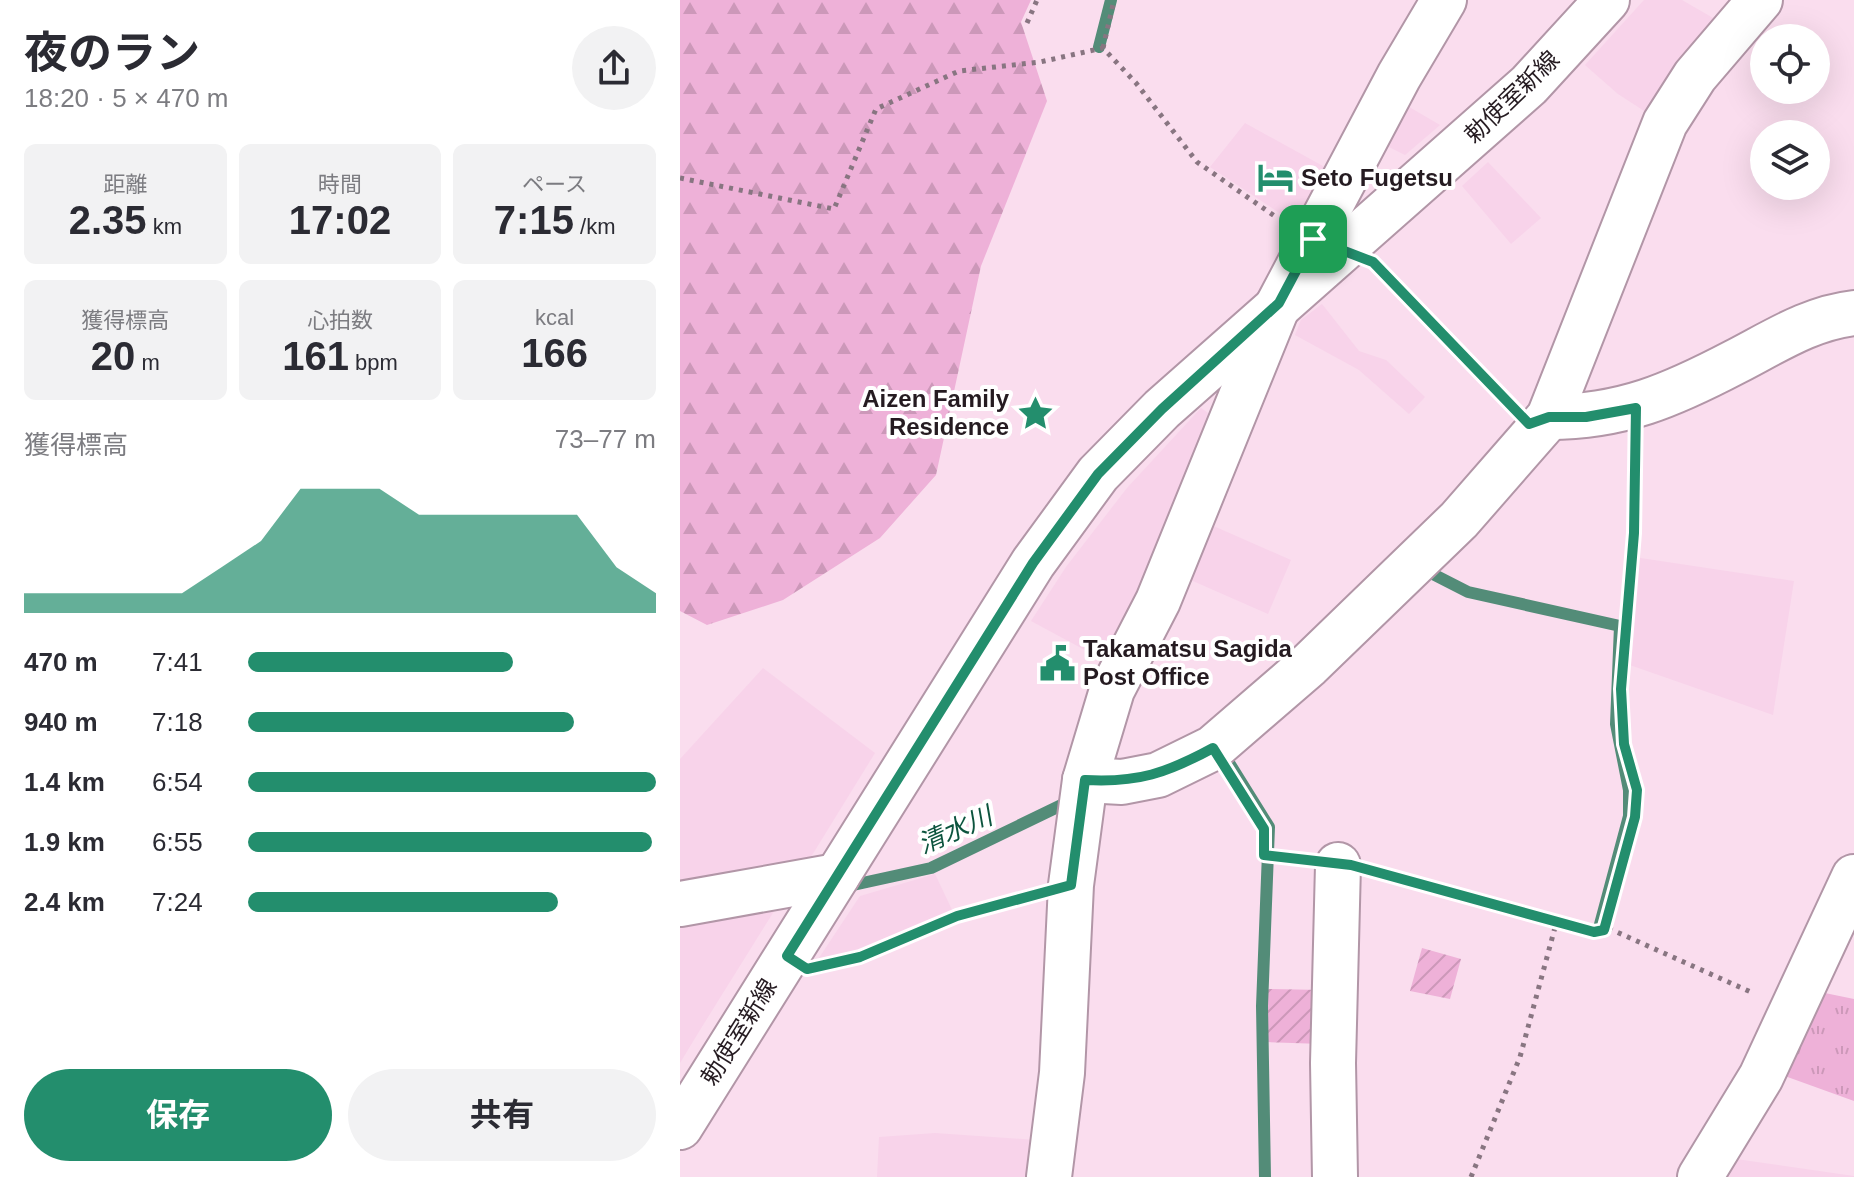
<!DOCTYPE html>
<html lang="ja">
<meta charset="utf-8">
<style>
:root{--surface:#fff;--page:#f2f2f3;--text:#2b2b33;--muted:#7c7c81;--accent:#238e6d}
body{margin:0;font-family:Helvetica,"Noto Sans JP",sans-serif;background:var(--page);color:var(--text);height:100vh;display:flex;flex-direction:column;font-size:30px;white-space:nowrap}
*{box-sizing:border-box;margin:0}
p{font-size:26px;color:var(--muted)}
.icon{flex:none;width:44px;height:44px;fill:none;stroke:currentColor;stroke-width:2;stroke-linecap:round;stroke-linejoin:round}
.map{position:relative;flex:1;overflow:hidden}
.details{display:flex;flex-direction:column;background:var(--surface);width:680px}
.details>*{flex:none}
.tools{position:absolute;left:1070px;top:24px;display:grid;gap:16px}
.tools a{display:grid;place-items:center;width:80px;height:80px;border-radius:50%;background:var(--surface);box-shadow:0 8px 32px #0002;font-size:40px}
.pin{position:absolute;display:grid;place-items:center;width:68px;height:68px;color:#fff;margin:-34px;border-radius:16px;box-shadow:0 4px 12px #0006}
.round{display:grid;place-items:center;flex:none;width:84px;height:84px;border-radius:42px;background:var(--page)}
.head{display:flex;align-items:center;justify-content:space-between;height:136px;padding:0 24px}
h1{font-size:44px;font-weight:700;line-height:60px}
.figures{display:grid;grid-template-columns:repeat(3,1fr);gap:12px;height:136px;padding:8px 24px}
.figures div{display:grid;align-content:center;border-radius:12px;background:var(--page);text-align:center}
.figures b{font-size:40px;font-weight:700}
.figures small{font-size:22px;font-weight:400}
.figures p{font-size:22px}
.chart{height:224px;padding:16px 24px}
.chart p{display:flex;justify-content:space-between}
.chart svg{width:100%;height:144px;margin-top:8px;fill:var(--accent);opacity:.7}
.primary-button{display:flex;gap:16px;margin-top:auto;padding:16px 24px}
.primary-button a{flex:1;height:92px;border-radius:48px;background:var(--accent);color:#fff;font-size:32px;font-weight:700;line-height:92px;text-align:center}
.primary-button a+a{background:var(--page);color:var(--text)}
ul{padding:0 24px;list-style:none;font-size:26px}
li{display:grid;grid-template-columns:128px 96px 1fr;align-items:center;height:60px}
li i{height:20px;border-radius:10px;background:var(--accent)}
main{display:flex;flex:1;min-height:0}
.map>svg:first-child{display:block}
.built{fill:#f8d3ea}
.grass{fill:url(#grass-tufts)}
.forest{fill:url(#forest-firs)}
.garden{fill:url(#garden-furrows)}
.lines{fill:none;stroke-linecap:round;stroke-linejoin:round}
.stream{stroke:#538c78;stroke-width:12}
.minor-casing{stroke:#b296a7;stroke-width:48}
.major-casing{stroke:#b296a7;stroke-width:48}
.path{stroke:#887581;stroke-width:5;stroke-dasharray:4 6;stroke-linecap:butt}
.minor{stroke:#fff;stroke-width:44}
.major{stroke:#fff;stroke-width:44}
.route-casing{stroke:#fff;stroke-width:16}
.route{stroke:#238e6d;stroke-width:10}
.labels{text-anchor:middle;stroke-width:8;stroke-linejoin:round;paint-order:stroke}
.street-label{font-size:24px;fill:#251b21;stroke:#fff}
.poi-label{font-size:24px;font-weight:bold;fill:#251b21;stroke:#fff;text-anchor:start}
.water-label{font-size:26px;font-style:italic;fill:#0c543e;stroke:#fff}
</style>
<main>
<section class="details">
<div class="head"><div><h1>夜のラン</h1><p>18:20 · 5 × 470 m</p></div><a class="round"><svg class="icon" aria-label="share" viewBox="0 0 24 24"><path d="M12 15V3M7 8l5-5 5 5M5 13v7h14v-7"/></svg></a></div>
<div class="figures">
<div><p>距離</p><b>2.35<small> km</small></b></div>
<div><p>時間</p><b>17:02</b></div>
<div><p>ペース</p><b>7:15<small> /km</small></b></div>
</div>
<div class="figures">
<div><p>獲得標高</p><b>20<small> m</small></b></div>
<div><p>心拍数</p><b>161<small> bpm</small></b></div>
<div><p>kcal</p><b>166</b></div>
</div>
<div class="chart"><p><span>獲得標高</span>73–77 m</p>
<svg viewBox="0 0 160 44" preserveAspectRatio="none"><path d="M0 44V38L10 38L20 38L30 38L40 38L50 30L60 22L70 6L80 6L90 6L100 14L110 14L120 14L130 14L140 14L150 30L160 38V44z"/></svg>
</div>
<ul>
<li><b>470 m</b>7:41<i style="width:65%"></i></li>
<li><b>940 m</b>7:18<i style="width:80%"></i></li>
<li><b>1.4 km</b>6:54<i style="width:100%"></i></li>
<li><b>1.9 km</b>6:55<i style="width:99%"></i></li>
<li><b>2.4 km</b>7:24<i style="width:76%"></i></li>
</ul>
<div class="primary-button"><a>保存</a><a>共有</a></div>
</section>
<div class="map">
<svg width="1174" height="1177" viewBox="0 0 1174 1177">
<defs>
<pattern id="grass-tufts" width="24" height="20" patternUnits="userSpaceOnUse" patternTransform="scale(2)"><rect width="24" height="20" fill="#eeb1d8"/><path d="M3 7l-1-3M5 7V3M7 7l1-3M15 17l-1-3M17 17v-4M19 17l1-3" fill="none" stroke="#cc98b9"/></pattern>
<pattern id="forest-firs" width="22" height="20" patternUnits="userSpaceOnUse" patternTransform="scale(2)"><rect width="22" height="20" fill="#eeb1d8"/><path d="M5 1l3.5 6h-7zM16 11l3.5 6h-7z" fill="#cc98b9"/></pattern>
<pattern id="garden-furrows" width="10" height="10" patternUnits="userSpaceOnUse" patternTransform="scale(2)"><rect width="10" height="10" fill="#eeb1d8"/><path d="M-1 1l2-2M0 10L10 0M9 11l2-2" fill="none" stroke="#cc98b9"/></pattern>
</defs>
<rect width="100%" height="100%" fill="#faddee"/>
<!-- built -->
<g class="built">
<polygon points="964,0 1002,0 1040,22 975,118 938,94 905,65"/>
<polygon points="724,104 760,125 725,155 705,145"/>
<polygon points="565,123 652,171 622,228 530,167"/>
<polygon points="808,162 861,218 831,244 782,186"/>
<polygon points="642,304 679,351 706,360 745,397 729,414 679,370 615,335 621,320"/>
<polygon points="521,408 535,418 462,594 427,662 351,621 386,567 447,488"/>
<polygon points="529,524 611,560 588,614 506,578"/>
<polygon points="954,557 1114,581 1093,715 944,663"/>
<polygon points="83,668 195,753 126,865 0,889 0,759"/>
<polygon points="255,874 274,914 178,955 135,964 180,896"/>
<polygon points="96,908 20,1030 0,1063 0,927"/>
<polygon points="255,1133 356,1140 350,1177 197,1177 199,1137"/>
<polygon points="1049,1158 1174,1176 1174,1177 1039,1177"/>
</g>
<!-- grass -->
<polygon class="grass" points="1140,992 1174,999 1174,1101 1102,1075"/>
<!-- forest -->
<polygon class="forest" points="0,0 351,0 341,22 367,101 301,266 256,475 200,538 103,600 27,625 0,611"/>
<!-- garden -->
<g class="garden">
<polygon points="742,948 781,959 770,999 730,991"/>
<polygon points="586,989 643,990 642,1044 585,1042"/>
</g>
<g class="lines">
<!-- stream -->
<g class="stream">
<polyline points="419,47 431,0"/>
<polyline points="741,568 788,592 940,626 936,724 949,790 949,816 919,928"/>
<polyline points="541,750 589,827 582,1006 585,1177"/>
<polyline points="164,887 251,868 392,800"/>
</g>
<defs>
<g id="minor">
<path d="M869,417C942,417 992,395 1055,362C1094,342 1130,318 1174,313"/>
<polyline points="405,780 442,782 478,775 533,748 629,665 779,520 869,417 985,123 1015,76 1080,0"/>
<polyline points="0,904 157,876"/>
<polyline points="369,1177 382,1073 391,885 405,780 432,690 478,601 599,303 719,76 764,0"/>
<polyline points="655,1177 653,1063 658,865"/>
<polyline points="1020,1177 1081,1077 1174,877"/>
</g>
<polyline id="major" points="0,1127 353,563 418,474 482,409 849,85 927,0"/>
</defs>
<!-- minor casing -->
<use href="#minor" class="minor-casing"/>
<!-- major casing -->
<use href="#major" class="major-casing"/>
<!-- path -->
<g class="path">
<polyline points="347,23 357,0"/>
<polyline points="423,48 434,0"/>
<polyline points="0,178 154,209 196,109 279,71 360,62 423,48 456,83 517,162 596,217"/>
<polyline points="701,270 827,400"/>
<polyline points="555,783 584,829 584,855 616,860"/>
<polyline points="697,872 914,932 930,929 1073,993"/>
<polyline points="924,930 955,817 957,790 945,750 941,705 956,449"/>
<polyline points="152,964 180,957 277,916 350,896"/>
<polyline points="791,1177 840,1057 877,920"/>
</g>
<!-- minor -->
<use href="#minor" class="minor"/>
<!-- major -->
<use href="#major" class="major"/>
</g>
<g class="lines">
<defs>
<path id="route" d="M633,239L693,262L849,424L869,417H906L956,408L954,533L941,689L944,744L957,790L955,817L924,930L914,932L671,865L584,855V829L533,748C487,773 458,783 405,780L391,885L277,916L180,957L127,969L107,956L353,563L418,474L482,409L599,303Z"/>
</defs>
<!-- route casing -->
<use href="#route" class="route-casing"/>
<!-- route -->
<use href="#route" class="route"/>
</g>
<!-- icons -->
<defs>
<symbol id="hotel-bare" viewBox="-9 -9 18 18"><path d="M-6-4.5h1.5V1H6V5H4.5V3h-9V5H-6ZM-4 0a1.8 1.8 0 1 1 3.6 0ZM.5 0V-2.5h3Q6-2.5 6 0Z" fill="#238e6d" stroke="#fff" stroke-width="2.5" paint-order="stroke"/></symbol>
<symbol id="sight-bare" viewBox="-9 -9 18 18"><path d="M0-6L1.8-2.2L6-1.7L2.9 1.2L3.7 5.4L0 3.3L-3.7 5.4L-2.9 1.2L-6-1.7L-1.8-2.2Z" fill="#238e6d" stroke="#fff" stroke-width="2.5" paint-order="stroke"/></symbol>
<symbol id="civic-bare" viewBox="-9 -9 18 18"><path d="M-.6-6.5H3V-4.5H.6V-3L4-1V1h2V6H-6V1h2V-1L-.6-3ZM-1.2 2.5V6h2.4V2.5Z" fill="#238e6d" stroke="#fff" stroke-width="2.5" paint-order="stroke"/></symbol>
</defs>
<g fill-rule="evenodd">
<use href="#hotel-bare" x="570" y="152" width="51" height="51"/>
<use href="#sight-bare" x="330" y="388" width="51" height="51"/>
<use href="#civic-bare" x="352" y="638" width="51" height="51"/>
</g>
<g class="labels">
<!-- street labels -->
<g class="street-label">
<text transform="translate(832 97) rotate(-44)" y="8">勅使室新線</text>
<text transform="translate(59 1032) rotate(-58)" y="8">勅使室新線</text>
</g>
<!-- poi labels -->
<g class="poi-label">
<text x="621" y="186">Seto Fugetsu</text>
<text x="329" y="407" text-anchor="end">Aizen Family<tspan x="329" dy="28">Residence</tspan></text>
<text x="403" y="657">Takamatsu Sagida<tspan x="403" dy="28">Post Office</tspan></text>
</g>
<!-- water labels -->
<g class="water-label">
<text transform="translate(275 830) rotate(-24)" y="9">清水川</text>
</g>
</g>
</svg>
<div class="tools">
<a><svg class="icon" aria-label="locate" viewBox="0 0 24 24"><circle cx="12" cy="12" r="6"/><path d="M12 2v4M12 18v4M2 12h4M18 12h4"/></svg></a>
<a><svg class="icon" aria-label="layers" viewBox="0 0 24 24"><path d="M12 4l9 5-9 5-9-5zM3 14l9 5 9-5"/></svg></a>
</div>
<div class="pin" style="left:633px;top:239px;background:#1e9e55"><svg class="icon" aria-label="arrive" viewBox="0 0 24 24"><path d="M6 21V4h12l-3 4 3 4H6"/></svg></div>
</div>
</main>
